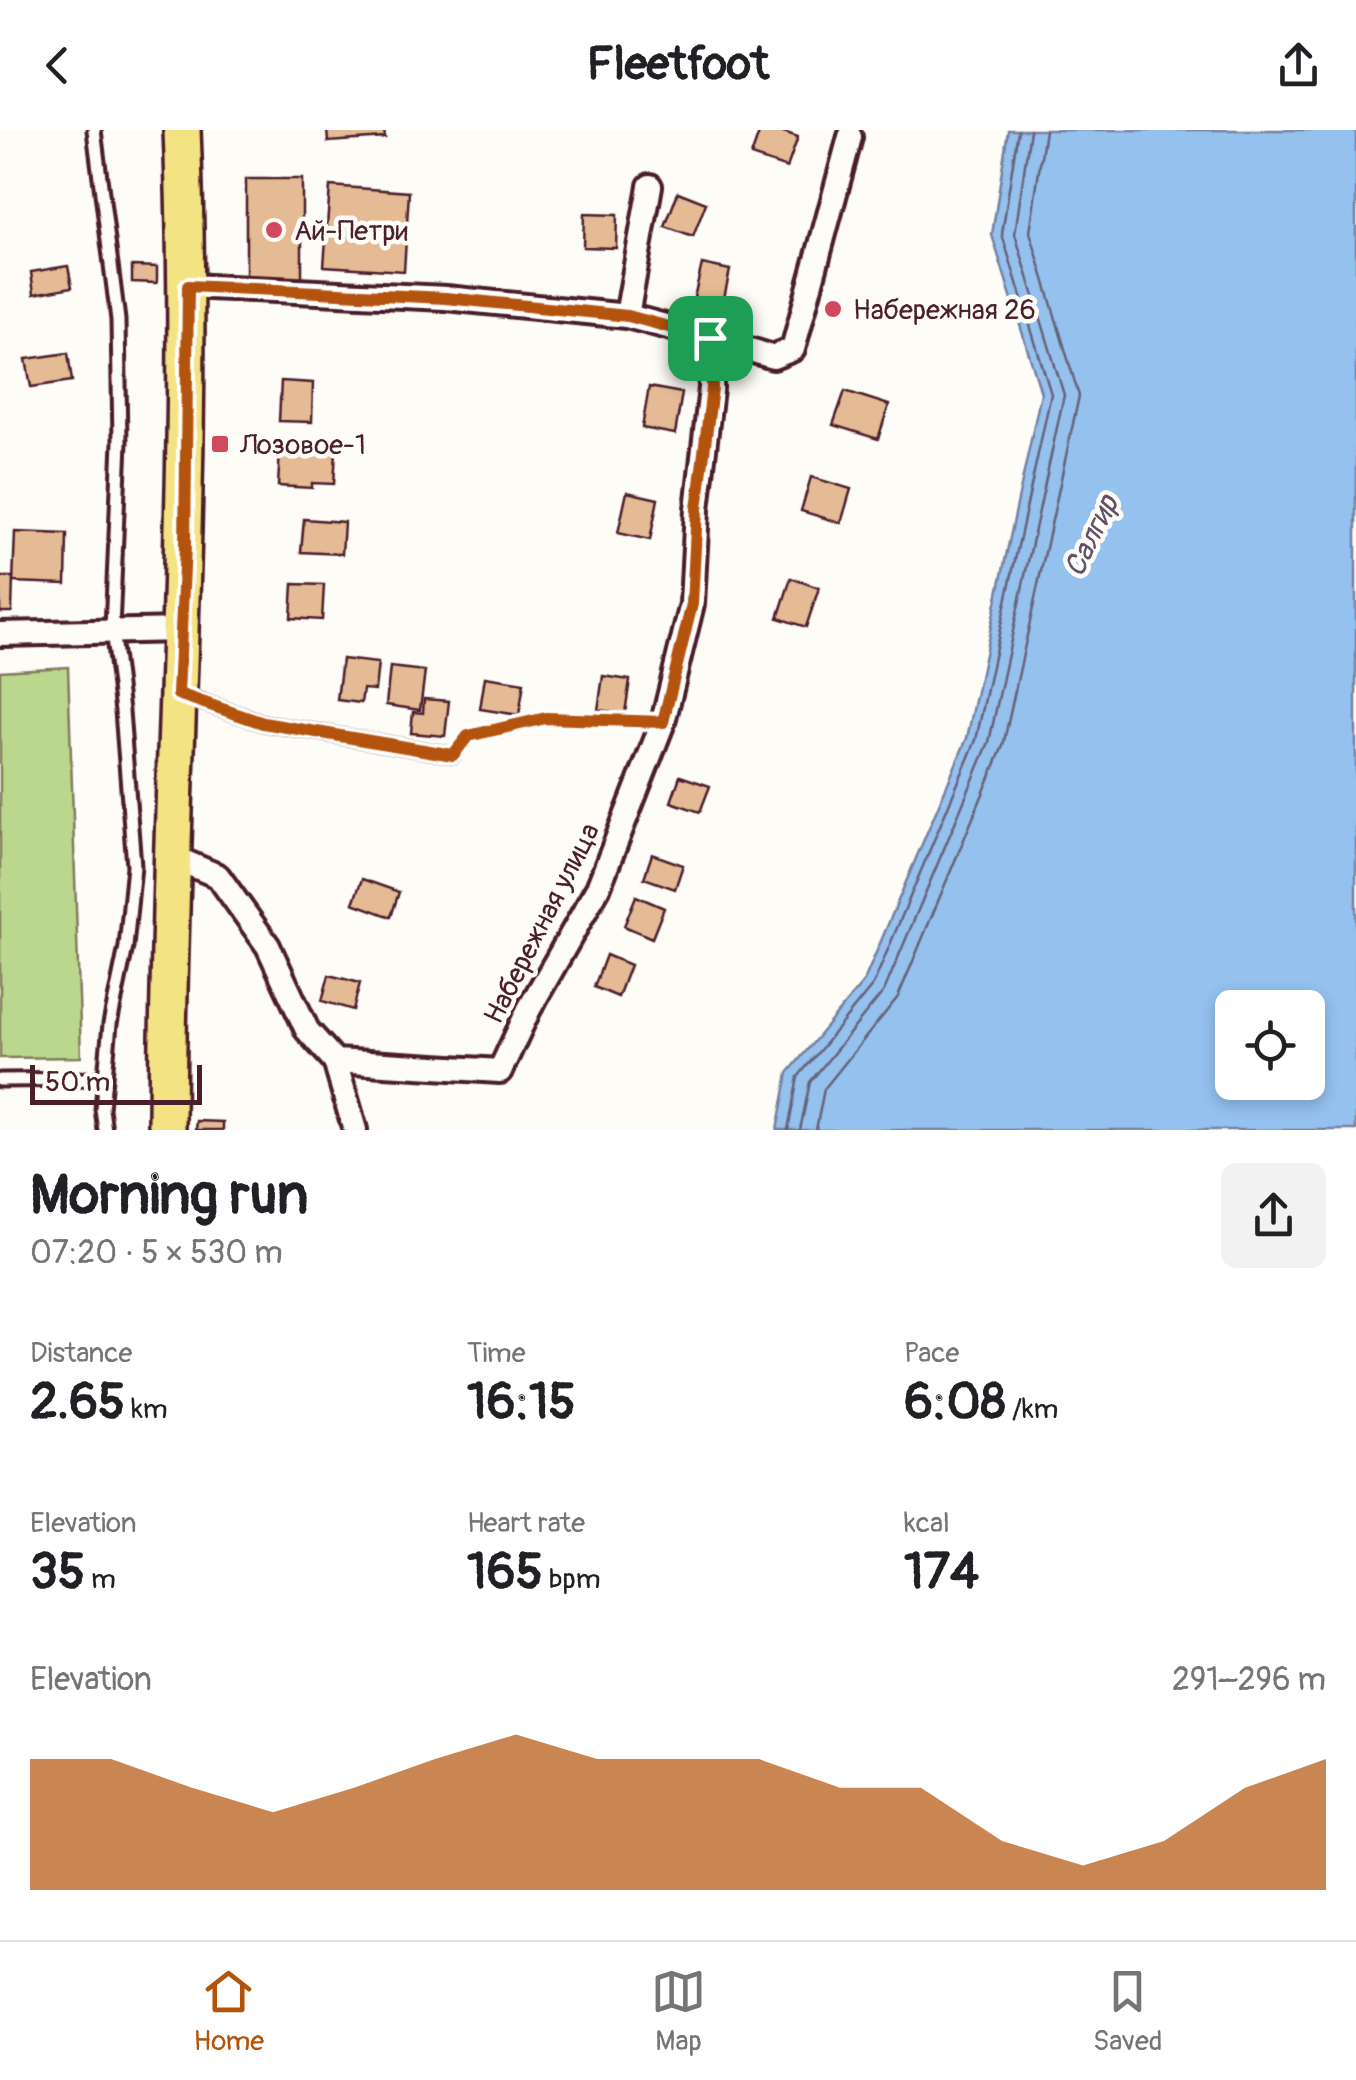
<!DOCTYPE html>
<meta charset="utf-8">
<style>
:root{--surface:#fff;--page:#f2f2f2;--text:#202124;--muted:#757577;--line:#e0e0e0;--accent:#b45309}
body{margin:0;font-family:Pangolin,sans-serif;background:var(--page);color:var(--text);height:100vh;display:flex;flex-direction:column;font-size:38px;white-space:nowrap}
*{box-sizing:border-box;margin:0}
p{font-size:32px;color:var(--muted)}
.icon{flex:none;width:55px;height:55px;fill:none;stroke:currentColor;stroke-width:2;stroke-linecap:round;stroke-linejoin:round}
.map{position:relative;height:1000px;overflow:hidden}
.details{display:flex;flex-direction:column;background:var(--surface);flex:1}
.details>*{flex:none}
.buttons{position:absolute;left:1215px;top:860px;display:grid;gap:20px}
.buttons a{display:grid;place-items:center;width:110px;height:110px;border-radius:15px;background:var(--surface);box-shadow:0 5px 15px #0003;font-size:50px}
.scale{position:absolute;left:30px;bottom:25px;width:172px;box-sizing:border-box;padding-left:10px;border:5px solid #4a1f2b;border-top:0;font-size:28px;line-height:35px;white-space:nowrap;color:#4a1f2b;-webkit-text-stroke:8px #fdfcf7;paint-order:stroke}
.pin{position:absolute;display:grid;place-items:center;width:85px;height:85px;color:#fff;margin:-42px;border-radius:20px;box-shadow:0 5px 15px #0006}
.round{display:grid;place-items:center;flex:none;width:105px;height:105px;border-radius:15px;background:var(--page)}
.overview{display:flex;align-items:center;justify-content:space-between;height:170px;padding:0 30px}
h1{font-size:55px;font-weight:700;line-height:75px}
.figures{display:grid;grid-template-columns:repeat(3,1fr);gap:15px;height:170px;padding:10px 30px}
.figures div{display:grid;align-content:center}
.figures b{font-size:50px;font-weight:700}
.figures small{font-size:28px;font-weight:400}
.figures p{font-size:28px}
.chart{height:280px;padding:20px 30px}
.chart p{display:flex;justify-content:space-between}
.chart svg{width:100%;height:180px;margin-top:10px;fill:var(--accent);opacity:.7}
header{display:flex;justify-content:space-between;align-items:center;height:130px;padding:0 30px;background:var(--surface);font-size:45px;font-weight:700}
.menu{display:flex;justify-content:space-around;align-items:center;height:140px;border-top:2px solid var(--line);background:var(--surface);font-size:28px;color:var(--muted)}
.menu a{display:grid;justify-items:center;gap:5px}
.menu .active{color:var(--accent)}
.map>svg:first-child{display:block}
.green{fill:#bbd78e;stroke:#827b5c;stroke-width:2.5}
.water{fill:#94c1ee;stroke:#7680a0;stroke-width:2.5;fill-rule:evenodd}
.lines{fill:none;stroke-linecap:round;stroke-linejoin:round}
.shore{stroke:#686079;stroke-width:2.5}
.building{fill:#e5bb95;stroke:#4a1f2b;stroke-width:2.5}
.lane-casing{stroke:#4a1f2b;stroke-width:19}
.street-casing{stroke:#4a1f2b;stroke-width:30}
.primary-casing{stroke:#4a1f2b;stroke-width:42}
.path{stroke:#4a1f2b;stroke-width:4;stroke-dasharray:8 8;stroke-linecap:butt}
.lane{stroke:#fdfcf7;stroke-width:11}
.street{stroke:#fdfcf7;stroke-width:22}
.primary{stroke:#f4e382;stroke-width:35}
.route-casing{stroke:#fff;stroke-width:20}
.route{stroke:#b45309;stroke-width:12}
.poi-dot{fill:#d1495b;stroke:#fdfcf7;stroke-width:4}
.labels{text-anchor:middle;stroke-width:9;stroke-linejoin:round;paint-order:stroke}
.poi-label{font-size:28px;fill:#4a1f2b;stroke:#fdfcf7;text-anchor:start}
.street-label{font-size:28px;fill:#4a1f2b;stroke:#fdfcf7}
.water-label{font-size:30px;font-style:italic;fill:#605066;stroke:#fdfcf7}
</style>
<header><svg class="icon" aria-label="back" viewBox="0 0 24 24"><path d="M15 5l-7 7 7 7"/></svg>Fleetfoot<svg class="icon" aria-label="share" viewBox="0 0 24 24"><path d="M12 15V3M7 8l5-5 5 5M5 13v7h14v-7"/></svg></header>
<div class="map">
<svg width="1356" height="1000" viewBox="0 0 1356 1000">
<rect width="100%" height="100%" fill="#fdfcf7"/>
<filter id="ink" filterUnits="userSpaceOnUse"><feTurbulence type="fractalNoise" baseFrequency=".01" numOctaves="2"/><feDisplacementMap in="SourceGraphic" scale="20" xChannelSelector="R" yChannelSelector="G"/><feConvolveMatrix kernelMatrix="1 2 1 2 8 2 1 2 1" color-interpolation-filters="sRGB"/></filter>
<g filter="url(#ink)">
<!-- green -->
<polygon class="green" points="68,537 81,927 0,928 0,541"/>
<!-- water -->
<path class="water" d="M1008,0H1356V1000H777L788,943L864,851L967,608L1041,263L992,105ZM1232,878H1308V952H1232Z"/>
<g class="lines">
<!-- shore -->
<g class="shore">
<polyline points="788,1000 798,947 873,855 976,610 1051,264 1002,104 1018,0"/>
<polyline points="800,1000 810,952 884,861 989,612 1064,265 1015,104 1030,0"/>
<polyline points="816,1000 824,959 898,867 1003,616 1079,266 1030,102 1045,0"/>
</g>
</g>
<!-- building -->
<g class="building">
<polygon points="327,0 384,0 385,8 328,12"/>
<polygon points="760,0 778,0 798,7 787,38 751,26"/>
<rect x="246" y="49" width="56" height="102"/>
<polygon points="330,56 409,62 404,141 324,136"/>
<polygon points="678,62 706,73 693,107 665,97"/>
<polygon points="584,84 617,85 616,118 583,117"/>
<polygon points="702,134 730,140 721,182 692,176"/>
<polygon points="68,136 72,157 34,164 31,142"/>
<polygon points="132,136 157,137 157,153 132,152"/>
<polygon points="68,223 72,251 31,257 26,229"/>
<polygon points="281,251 313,253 312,292 279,291"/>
<polygon points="649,257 682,263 675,304 642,298"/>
<polygon points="845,261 889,275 878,309 833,295"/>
<polygon points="280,319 336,322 334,354 312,353 312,358 278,356"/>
<polygon points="811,347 851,359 841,393 801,381"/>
<polygon points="627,362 658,369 650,410 618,403"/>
<polygon points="304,389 344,392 342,424 301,422"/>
<polygon points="15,402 67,404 66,454 13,452"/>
<polygon points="0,447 13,447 12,482 0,482"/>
<polygon points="791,448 819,458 806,497 778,488"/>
<polygon points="293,454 324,455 322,490 291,488"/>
<polygon points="342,529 378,533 375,560 363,559 361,573 337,570"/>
<polygon points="390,537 425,541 420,580 386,575"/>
<polygon points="603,546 630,550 625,583 598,580"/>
<polygon points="485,547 524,553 519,585 480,579"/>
<polygon points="424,569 449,571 445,606 411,603 413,582 423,583"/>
<polygon points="680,646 710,656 700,682 671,672"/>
<polygon points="652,724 683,735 675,759 644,748"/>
<polygon points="362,749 399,762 391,787 353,773"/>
<polygon points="636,766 664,778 652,808 624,796"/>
<polygon points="606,825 630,835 618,867 594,857"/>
<polygon points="329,845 360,853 353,880 322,871"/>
<polygon points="197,991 223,992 223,1000 196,1000"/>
</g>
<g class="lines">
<defs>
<g id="lane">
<polyline points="94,0 118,190 120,312 112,499 122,581 134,736 126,817 110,894 102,979 105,1000"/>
<polyline points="181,565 263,593 453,625"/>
<polyline points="0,950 105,949"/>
</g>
<g id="street">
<polyline points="188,156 446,168 627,186 710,208"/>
<polyline points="627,186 650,56"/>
<polyline points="0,504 182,500"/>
<polyline points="173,727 218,746 268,816 307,900 335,931 500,941 529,879 598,758 663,592 692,474 697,379 711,258 710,208 773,227 793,219 850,7"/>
<polyline points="335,931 355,1000"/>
</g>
<path id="primary" d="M167,1000C168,666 196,334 182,0"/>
</defs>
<!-- lane casing -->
<use href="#lane" class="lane-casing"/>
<!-- street casing -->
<use href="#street" class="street-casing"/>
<!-- primary casing -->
<use href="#primary" class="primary-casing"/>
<!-- path -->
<polyline class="path" points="462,613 468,605 546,588 637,591"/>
<!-- lane -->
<use href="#lane" class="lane"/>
<!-- street -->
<use href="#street" class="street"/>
<!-- primary -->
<use href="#primary" class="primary"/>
</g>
</g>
<g class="lines" filter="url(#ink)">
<defs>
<polygon id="route" points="188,156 446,168 628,186 710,208 712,258 697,379 692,474 663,592 546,588 468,606 453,625 263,593 178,564 185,416"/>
</defs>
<!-- route casing -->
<use href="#route" class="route-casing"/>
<!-- route -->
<use href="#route" class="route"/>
</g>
<!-- markers -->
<g class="poi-dot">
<circle cx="274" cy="100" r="10"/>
<circle cx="833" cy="179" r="10"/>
<rect x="210" y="304" width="20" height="20" rx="5"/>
</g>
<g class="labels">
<!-- poi labels -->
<g class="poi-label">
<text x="294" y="110">Ай-Петри</text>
<text x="853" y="189">Набережная 26</text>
<text x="240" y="324">Лозовое-1</text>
</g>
<!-- street labels -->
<g class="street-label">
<text transform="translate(541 793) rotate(-63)" y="10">Набережная улица</text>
</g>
<!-- water labels -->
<g class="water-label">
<text transform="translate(1091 406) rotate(-64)" y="10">Салгир</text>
</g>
</g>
</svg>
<div class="buttons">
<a><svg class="icon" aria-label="locate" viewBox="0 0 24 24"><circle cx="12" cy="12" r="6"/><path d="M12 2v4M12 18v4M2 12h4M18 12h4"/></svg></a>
</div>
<div class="scale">50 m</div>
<div class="pin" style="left:710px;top:208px;background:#1e9e55"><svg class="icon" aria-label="arrive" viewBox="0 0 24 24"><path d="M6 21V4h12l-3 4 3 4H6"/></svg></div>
</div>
<section class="details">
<div class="overview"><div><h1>Morning run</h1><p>07:20 · 5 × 530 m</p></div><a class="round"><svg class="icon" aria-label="share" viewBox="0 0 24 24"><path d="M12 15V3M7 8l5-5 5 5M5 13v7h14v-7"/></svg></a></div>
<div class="figures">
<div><p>Distance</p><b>2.65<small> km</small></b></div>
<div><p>Time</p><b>16:15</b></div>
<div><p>Pace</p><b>6:08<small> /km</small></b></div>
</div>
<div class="figures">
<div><p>Elevation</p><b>35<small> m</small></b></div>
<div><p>Heart rate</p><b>165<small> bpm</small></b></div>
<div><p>kcal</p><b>174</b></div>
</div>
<div class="chart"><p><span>Elevation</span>291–296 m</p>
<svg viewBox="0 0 160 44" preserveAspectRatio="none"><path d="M0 44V12L10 12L20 19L30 25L40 19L50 12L60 6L70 12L80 12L90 12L100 19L110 19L120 32L130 38L140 32L150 19L160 12V44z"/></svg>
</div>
</section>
<nav class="menu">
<a class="active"><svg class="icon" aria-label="home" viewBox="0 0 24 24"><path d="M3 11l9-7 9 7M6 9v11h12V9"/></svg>Home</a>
<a><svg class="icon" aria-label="map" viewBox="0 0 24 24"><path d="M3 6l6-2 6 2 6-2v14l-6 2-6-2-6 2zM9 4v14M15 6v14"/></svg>Map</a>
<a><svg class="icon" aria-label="saved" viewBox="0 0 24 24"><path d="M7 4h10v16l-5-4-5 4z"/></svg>Saved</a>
</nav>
